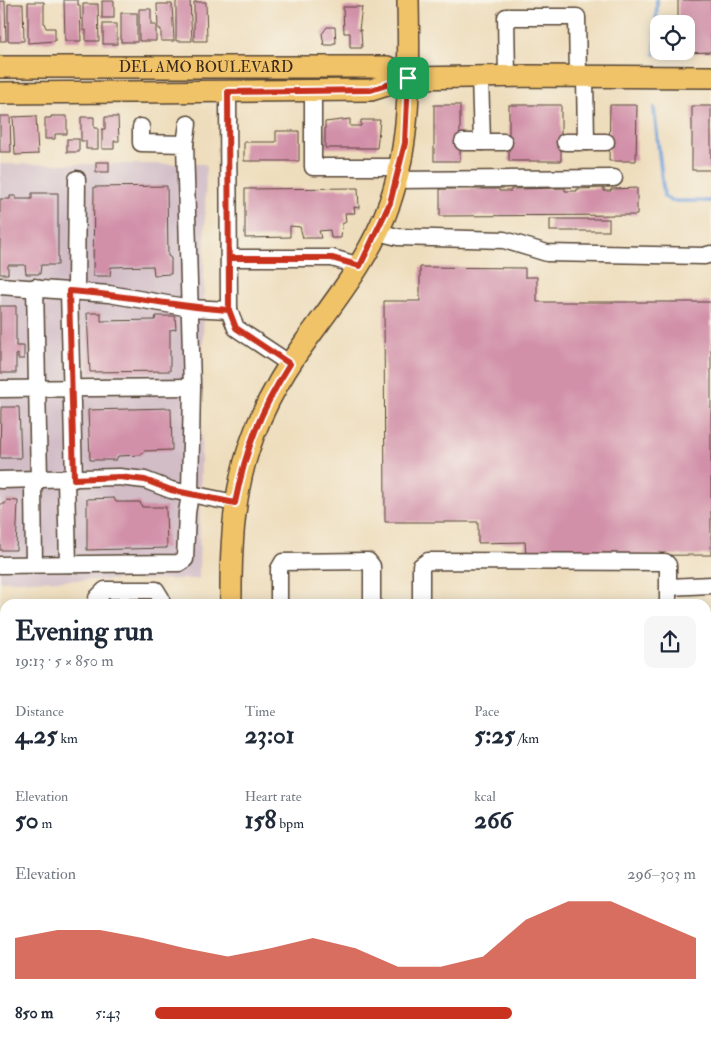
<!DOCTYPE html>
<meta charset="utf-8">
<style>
:root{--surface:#fff;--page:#f6f6f7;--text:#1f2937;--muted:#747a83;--accent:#c8321e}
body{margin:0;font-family:"IM FELL Double Pica",serif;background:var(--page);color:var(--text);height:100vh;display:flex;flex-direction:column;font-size:19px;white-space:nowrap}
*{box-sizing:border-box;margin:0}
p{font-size:16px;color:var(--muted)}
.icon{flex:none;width:28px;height:28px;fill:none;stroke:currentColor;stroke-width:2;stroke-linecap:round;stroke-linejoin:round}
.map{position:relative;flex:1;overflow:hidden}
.drawer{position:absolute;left:0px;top:599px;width:711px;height:444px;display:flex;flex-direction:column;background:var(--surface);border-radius:15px 15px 0 0;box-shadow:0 2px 12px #0003}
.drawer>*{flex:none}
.controls{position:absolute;left:650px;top:15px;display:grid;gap:10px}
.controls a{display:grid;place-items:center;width:45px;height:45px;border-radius:10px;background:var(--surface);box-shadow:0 2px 12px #0003;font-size:25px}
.pin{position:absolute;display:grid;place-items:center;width:42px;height:42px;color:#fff;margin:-21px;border-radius:10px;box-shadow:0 2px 8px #0006}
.round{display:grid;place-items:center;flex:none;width:52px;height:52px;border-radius:10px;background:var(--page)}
.headline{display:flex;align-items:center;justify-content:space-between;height:85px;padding:0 15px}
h1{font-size:28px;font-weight:700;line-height:38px}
.stats{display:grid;grid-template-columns:repeat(3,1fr);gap:8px;height:85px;padding:5px 15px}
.stats div{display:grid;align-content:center}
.stats b{font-size:25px;font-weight:700}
.stats small{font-size:14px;font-weight:400}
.stats p{font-size:14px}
.chart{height:140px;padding:10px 15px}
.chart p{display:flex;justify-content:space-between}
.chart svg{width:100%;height:90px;margin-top:5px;fill:var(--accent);opacity:.7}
ul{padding:0 15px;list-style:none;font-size:16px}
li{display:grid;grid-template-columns:80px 60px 1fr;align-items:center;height:38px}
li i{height:12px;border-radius:6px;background:var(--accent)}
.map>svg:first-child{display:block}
.industrial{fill:#d2bdc7}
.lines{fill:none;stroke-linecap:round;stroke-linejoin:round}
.stream{stroke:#6f9dd7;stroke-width:4}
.building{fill:#d18fa8}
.minor-casing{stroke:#564536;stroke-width:19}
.major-casing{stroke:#564536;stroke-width:24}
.minor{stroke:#fff;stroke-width:16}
.major{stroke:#f1c369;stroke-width:21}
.route-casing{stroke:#fff;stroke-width:10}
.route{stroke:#c8321e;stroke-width:6}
.labels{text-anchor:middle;stroke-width:5;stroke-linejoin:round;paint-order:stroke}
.street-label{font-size:15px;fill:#3b2a1e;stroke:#f7f3e8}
</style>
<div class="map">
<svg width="711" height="1042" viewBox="0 0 711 1042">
<rect width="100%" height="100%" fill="#f7f3e8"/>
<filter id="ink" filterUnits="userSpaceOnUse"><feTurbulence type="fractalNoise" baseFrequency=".02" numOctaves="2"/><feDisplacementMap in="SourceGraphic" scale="10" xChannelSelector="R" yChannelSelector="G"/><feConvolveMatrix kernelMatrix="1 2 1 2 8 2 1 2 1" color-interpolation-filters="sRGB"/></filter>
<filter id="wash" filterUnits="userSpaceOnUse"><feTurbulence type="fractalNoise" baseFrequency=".0096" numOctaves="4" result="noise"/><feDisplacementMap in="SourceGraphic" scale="20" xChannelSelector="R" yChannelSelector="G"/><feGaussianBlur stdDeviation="1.12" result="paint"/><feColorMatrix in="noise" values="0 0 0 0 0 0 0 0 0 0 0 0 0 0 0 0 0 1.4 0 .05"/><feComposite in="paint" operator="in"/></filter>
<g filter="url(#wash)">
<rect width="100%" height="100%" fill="#eeddbc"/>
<!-- industrial -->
<polygon class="industrial" points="0,164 206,164 199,579 0,581"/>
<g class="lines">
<!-- stream -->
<g class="stream">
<polyline points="655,54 657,0"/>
<polyline points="654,108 664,196 671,201 711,201"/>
</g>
</g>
<g id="blocks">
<!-- building -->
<g class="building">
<polygon points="64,0 78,0 78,5 80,5 81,41 65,41"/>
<polygon points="176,0 190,0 192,41 176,41"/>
<polygon points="678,0 711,0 711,52 686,53 686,24 678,24"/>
<polygon points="0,1 5,1 5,4 6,41 0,41"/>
<rect x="102" y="1" width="12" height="17"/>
<polygon points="28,2 44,2 44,23 46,28 55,28 55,41 28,43"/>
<polygon points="194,2 206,2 207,41 194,41"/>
<polygon points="8,4 23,4 24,41 8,41"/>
<polygon points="83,4 98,4 99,41 86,41 86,30 83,30"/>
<polygon points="157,4 172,4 174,41 161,41 161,29 158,29"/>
<polygon points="343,7 362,7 359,30 361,30 362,48 350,48 350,33 344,33"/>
<polygon points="139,9 151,9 151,25 156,25 156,41 139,41"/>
<rect x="121" y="13" width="16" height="29"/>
<rect x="103" y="24" width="14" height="20"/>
<polygon points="327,27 335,27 336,43 333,43 333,45 324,45 322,34"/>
<rect x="434" y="105" width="26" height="56"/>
<rect x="509" y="105" width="52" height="56"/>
<polygon points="610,105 637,105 636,161 609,161"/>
<rect x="692" y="106" width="19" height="64"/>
<polygon points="0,116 10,116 11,152 0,152"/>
<polygon points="36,116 38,154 15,155 13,117"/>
<polygon points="51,116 67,116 67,134 55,134 55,139 45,139 45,118 51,118"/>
<polygon points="81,117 94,117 94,128 98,128 98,149 86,149 86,141 81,141"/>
<polygon points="105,117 118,117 119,141 114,141 114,149 102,149 102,129 105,129"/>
<polygon points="350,119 350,126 361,126 361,120 380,120 377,148 325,148 325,122"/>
<polygon points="276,131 299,131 299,161 244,161 244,142 276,142"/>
<rect x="67" y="139" width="12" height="13"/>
<rect x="96" y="162" width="13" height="10"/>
<polygon points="167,186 168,256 171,258 171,274 154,275 153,266 111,267 110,276 93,276 94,187"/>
<polygon points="358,188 359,208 354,207 355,213 345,213 346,222 342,224 341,238 331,238 330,230 319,231 321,238 303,238 300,227 290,226 290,237 245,238 245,189"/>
<polygon points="565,188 565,191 577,191 577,189 604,188 604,191 611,191 611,189 637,188 637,215 440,216 440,189 499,189 499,191 511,191 511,189"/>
<polygon points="32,193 58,193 58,265 41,265 40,274 26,274 25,265 8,265 8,274 0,274 0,199 10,199 10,196 16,196 16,199 32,199"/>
<rect x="550" y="219" width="59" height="12"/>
<polygon points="420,267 525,268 525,277 537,277 537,302 711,302 711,555 526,556 525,542 478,543 478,522 385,522 384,301 420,301"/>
<polygon points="0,306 16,306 16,346 24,346 24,359 18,359 18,354 16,355 16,373 0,373"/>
<polygon points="87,313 101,313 101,321 155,320 156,316 175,316 176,329 170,330 170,371 90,372"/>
<polygon points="1,407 19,407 21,458 0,458"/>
<polygon points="171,408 172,450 144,451 141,455 118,456 116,460 90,460 88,410"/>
<polygon points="114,498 116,502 140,502 142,507 166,507 167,548 87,550 87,499"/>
<polygon points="7,500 18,501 16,550 0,550 0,504 5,504"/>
<rect x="0" y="683" width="5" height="88"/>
<rect x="0" y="810" width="5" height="110"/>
<polygon points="0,981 5,981 5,1038 16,1038 16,1042 0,1042"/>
<rect x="94" y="1038" width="110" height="4"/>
<rect x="410" y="1038" width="243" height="4"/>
</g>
</g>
</g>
<g filter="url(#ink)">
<use href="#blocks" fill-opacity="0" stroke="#564536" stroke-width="1"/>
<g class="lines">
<defs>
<g id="minor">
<polyline points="480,76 482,142"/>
<polyline points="507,76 506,17 577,17 578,76"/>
<polyline points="585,77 586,142"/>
<polyline points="313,91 313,167 399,167"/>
<polyline points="228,92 229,310 236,328 290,364"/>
<polyline points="463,142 504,142"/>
<polyline points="565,142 606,142"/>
<polyline points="185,144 188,124"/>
<polyline points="395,180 614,178"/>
<polyline points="377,232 398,237 504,240 547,253 704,256 711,254"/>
<polyline points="229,258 332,258 360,266"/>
<polyline points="0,286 109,294 190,308 229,310"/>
<polyline points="69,291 74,479"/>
<polyline points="76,291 77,179"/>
<polyline points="0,389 192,387"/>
<polyline points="66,479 68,564"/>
<polyline points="0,480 119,477 145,480 171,490 235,503"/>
<polyline points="34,564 33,487 39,479 35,287"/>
<polyline points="0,565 179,563 185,559 187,513 190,494 192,387 185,144 141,143 141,127"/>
<polyline points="669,587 711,585"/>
<polyline points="97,604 97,598 105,590 156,590 161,598 161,604"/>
<polyline points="279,604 279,569 283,562 368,561 372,566 372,604"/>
<polyline points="421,604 421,566 428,561 665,562 668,565 668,604"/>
<polyline points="706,693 711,693"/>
<polyline points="0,779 5,779"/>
<polyline points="0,936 5,936"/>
<polyline points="0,963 5,963"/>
<polyline points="34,1038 34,1042"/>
<polyline points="74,1038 74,1042"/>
</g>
<g id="major">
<path id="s1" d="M0,67H387L409,78"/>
<polyline points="0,93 371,90 409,78 529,76 711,77"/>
<path d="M231,604C230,495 242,427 308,338C340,294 372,254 390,202C412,137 409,68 408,0"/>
<polyline points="238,1038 238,1042"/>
</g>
</defs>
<!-- minor casing -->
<use href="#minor" class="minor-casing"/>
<!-- major casing -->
<use href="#major" class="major-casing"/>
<!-- minor -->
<use href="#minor" class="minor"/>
<!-- major -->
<use href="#major" class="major"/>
</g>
</g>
<g class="lines" filter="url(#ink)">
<defs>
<path id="route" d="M408,78L405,143L390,203L360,266L332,258H229V310C175,307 123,294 69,291L74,479L119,477L145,480L171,490L235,503C246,448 260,411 290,364L236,328L229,310L228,92L371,90L408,78"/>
</defs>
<!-- route casing -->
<use href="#route" class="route-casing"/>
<!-- route -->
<use href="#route" class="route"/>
</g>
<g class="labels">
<!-- street labels -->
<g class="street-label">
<text dy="5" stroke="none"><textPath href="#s1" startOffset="206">DEL AMO BOULEVARD</textPath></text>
</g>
</g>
</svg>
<div class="controls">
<a><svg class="icon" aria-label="locate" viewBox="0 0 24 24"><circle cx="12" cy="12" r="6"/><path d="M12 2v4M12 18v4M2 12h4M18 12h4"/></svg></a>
</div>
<div class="pin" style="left:408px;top:78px;background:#1e9e55"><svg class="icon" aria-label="arrive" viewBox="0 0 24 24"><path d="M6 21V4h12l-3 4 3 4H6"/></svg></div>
<section class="drawer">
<div class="headline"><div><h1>Evening run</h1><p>19:13 · 5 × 850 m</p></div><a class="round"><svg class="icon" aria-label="share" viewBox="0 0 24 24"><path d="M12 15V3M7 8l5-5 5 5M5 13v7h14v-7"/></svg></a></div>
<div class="stats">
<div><p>Distance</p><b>4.25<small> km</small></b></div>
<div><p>Time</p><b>23:01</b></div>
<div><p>Pace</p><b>5:25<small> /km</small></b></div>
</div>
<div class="stats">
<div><p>Elevation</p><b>50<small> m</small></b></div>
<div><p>Heart rate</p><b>158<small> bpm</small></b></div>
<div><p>kcal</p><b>266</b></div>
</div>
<div class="chart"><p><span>Elevation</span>296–303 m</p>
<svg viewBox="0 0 160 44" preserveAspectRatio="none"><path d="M0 44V24L10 20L20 20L30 24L40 29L50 33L60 29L70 24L80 29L90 38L100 38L110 33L120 15L130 6L140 6L150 15L160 24V44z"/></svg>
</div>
<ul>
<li><b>850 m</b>5:43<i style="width:66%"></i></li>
</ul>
</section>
</div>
